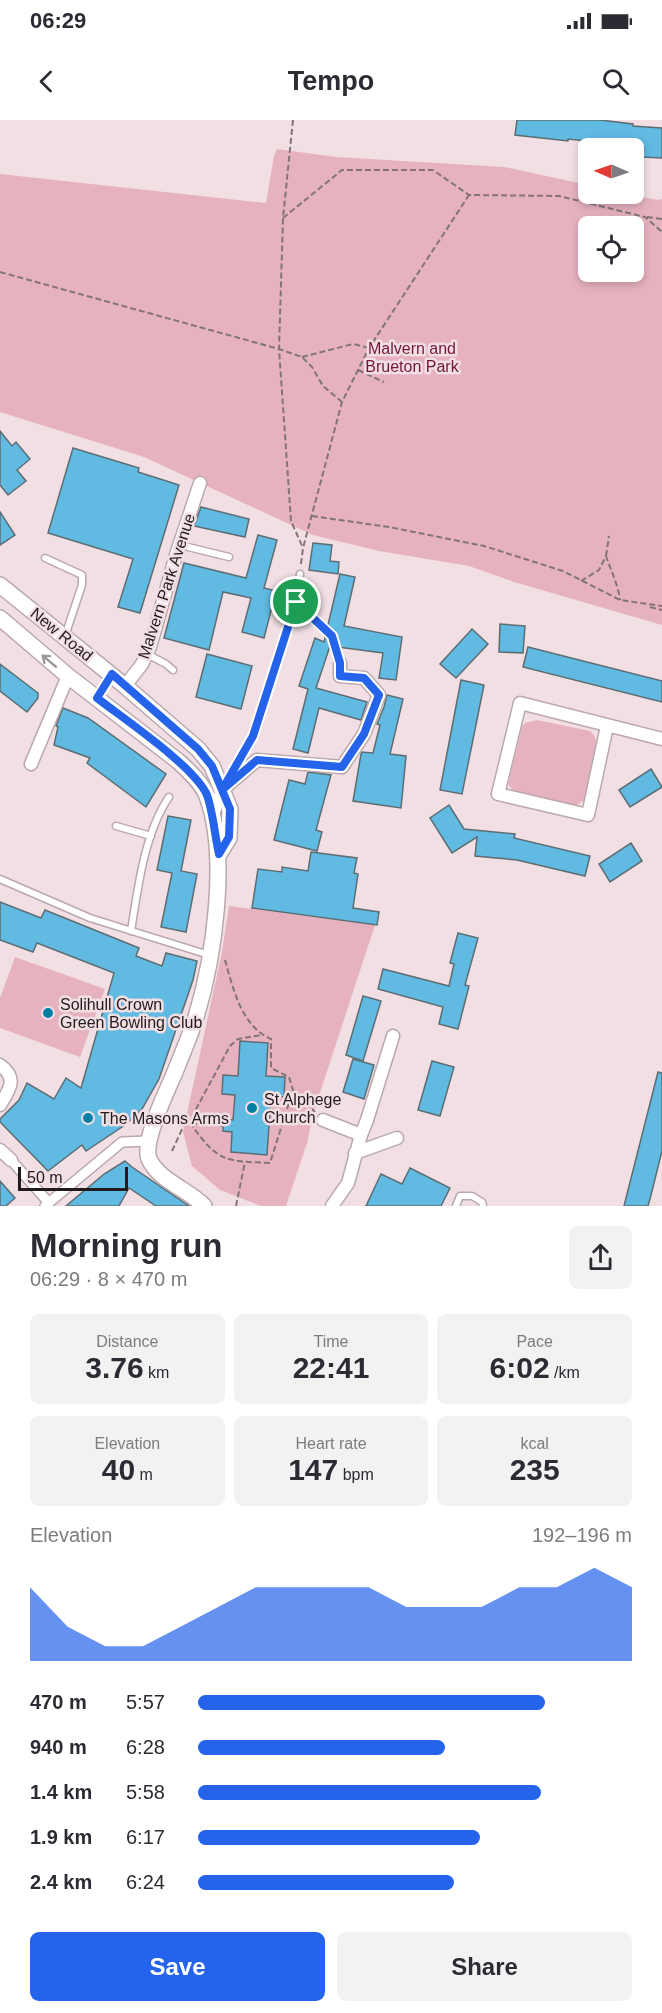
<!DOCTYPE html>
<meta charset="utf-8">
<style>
:root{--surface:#fff;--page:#f2f2f3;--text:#2b2b33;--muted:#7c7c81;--accent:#2563eb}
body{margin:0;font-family:Arial,sans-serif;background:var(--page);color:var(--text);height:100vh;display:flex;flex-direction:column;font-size:22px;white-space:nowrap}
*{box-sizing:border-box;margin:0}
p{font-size:20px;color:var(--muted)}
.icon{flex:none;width:33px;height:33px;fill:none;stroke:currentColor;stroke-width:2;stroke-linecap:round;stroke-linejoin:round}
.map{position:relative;height:1086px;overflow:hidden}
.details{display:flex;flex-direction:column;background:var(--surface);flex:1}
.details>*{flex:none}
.needle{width:39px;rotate:272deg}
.controls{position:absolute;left:578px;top:18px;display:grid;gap:12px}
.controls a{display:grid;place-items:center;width:66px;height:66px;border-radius:9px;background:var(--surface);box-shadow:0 3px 9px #0003;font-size:30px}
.scale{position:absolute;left:18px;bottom:15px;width:110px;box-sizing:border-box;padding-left:6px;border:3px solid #221b1d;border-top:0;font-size:16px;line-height:21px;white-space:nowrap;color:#221b1d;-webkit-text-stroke:4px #f2dfe3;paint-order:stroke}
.pin{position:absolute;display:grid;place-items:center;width:51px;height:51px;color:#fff;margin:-26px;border:3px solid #fff;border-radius:50%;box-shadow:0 2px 6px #0007}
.round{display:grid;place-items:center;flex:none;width:63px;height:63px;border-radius:9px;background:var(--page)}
.head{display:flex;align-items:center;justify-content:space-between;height:102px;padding:0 30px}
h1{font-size:33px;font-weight:700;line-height:45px}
.metrics{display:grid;grid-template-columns:repeat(3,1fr);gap:9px;height:102px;padding:6px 30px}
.metrics div{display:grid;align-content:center;border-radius:9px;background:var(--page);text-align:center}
.metrics b{font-size:30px;font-weight:700}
.metrics small{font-size:16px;font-weight:400}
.metrics p{font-size:16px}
.chart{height:168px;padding:12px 30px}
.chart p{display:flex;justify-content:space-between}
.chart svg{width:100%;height:108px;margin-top:6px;fill:var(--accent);opacity:.7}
.primary-button{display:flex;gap:12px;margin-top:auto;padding:12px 30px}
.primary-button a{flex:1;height:69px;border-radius:9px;background:var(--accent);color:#fff;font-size:24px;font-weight:700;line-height:69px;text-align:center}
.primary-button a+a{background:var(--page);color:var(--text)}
ul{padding:0 30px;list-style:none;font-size:20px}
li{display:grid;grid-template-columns:96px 72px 1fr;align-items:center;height:45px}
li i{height:15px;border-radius:8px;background:var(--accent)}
.status{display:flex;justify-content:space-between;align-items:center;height:42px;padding:0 30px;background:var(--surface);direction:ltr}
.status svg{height:16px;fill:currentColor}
header{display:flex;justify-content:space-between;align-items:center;height:78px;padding:0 30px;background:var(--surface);font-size:27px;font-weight:700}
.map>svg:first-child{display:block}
.green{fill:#e7b2bf;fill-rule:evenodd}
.building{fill:#60bae1;stroke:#5d6d74;stroke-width:1.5}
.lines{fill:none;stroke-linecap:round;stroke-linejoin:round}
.service-casing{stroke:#baa8ac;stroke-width:9}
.pedestrian-casing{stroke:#baa8ac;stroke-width:12}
.minor-casing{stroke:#baa8ac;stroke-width:15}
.tertiary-casing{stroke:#baa8ac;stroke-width:18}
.path{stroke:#827578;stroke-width:2;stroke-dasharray:6 3;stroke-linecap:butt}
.service{stroke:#fff;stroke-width:6}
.pedestrian{stroke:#fff;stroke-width:9}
.minor{stroke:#fff;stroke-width:12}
.tertiary{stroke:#fff;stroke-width:15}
.oneway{stroke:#9c9899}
.route-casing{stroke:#fff;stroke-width:12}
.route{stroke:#2563eb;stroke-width:8}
.poi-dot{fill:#037ea5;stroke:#f2dfe3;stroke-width:2}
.labels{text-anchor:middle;stroke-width:5;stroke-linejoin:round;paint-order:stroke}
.park-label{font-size:16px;fill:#75153c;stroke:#f2dfe3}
.street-label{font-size:16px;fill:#221b1d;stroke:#f2dfe3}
.poi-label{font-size:16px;fill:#221b1d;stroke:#f2dfe3;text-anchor:start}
</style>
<div class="status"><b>06:29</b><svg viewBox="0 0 49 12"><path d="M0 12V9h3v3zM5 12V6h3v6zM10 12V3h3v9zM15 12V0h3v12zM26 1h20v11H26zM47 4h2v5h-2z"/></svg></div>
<header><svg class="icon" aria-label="back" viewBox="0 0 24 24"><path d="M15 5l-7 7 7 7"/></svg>Tempo<svg class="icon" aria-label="search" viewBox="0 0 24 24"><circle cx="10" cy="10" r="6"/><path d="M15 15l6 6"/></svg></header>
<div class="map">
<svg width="662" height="1086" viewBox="0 0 662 1086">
<rect width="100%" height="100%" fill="#f2dfe3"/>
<!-- green -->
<g class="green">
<path d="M277,29L336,37L504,47L588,65V74H628L658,80L662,79V505L514,462L469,446L379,431L313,415L144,337L0,292V54L266,83L274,36ZM588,106H633V152H588Z"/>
<polygon points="537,600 590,611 594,615 598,627 587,678 576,686 515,674 508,664 522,607 525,603"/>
<polygon points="229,786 375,805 314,991 307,1023 286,1086 261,1086 220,1070 192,1046 183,1012 222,832"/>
<polygon points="15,837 105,869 80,937 0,908 0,878"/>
</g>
<!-- building -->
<g class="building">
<polygon points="517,0 600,0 633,4 633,6 662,8 662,38 643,37 644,28 604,28 605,23 568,19 568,21 515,15"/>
<polygon points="0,311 12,326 16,322 30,339 17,350 26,361 8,375 0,365"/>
<polygon points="73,328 139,348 138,352 179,365 140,493 118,487 133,439 48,413"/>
<polygon points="201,387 249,399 245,417 194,406"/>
<polygon points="0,392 15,415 0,425"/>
<polygon points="258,415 277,420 264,468 276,471 264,518 242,512 251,478 223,472 209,530 164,518 184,443 246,458"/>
<polygon points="313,423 332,425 330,441 339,442 338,454 309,450"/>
<polygon points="340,454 355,457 344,506 402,517 396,560 379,558 383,533 330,526 316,568 367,582 361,600 319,588 308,633 293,629 308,569 299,566 315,518 324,522"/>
<polygon points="500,504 525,506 523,533 499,532"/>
<polygon points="472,509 488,524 456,558 440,544"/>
<polygon points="528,527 662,561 662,582 523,547"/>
<polygon points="207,534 252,546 241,589 196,577"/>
<polygon points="0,544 38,573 38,578 27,592 0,571"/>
<polygon points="461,560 484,565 462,674 440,670"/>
<polygon points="387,575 403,579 390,634 406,636 401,688 353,681 361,634 362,632 373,633 380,605 377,604 384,587"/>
<polygon points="63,588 88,598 166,654 146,687 87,643 90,638 54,625 58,607 56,606"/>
<polygon points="651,649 662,667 630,687 619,670"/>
<polygon points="308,652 331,655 316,710 322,712 317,731 274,720 289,660 305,664"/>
<polygon points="449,685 464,709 515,714 514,718 590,736 585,756 517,740 475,736 477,717 452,733 430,698"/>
<polygon points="168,696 191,700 181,751 197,754 186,812 161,807 172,753 157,750"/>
<polygon points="631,723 642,741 610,762 599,744"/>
<polygon points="311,732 357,738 354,753 358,754 353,788 379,792 377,805 252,788 258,749 282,752 282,747 308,751"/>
<polygon points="0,782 41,798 45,790 139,828 136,836 162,846 166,833 197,841 193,860 159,959 142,989 125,1005 86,1031 82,1025 48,1051 0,1002 0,999 19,980 27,963 54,979 66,958 81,968 114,853 37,823 33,832 0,820"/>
<polygon points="458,813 478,818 465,865 469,866 458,909 439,904 443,887 378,869 383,849 449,866 454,844 450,843"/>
<polygon points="363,876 381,881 363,941 346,935"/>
<polygon points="240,921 268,923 266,956 285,957 284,977 271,976 267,1035 231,1032 232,1012 223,1011 223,999 233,1000 235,975 222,974 223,955 238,956"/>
<polygon points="353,939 374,945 364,979 343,972"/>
<polygon points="432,941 454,947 440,996 418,990"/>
<polygon points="658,952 662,953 662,1031 651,1075 648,1086 624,1086"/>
<polygon points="125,1041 132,1047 189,1086 156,1086 129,1068 119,1086 66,1086 104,1054"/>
<polygon points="410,1048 450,1068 441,1086 366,1086 381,1054 402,1064"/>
<polygon points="0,1061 15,1078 6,1086 0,1086"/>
</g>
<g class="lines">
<defs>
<g id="service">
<polyline points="180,425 229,437"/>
<polyline points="45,438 82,455 82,465 65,516"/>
<polyline points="147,534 166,544 173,550"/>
<polyline points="227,661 253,616 296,482 300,454"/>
<polyline points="116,706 151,716"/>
<polyline points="0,759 90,798 209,835"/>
<path d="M131,811C138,768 144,714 169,677"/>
<polyline points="456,1086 460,1076 472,1076 482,1082 483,1086"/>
</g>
<g id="pedestrian">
<polyline points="11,1040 49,1083"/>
<polyline points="45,1086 122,1022 149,1021"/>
</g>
<g id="minor">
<polyline points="125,566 142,544 150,527 176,435 200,363"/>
<polyline points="607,606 588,695 498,674 520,583 662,619"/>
<polyline points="31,644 68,556"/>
<polyline points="212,697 222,670 257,640 342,647 364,614 379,575 364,558 340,556 340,543"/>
<path d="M0,945C18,958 10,969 0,985"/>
<polyline points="323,1000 361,1015"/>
<polyline points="0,1030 11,1040"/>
<polyline points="355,1033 397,1018"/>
<polyline points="332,1086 348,1063 361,1015 367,1000 393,916"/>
</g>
<g id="tertiary">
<polyline points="0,465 125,566 198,629 212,646 230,689 229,718 219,734"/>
<path d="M0,498L68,556L178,641C189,651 202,663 207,676C229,736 214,838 196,897C190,916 182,934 175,952C167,971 142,1021 149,1039C159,1061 188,1069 204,1086"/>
</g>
</defs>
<!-- service casing -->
<use href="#service" class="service-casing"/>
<!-- pedestrian casing -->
<use href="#pedestrian" class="pedestrian-casing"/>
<!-- minor casing -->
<use href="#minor" class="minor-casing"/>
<!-- tertiary casing -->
<use href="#tertiary" class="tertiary-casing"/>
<!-- path -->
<g class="path">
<polyline points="293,0 283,98 279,229 291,401 303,428"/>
<polyline points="647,97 662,99"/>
<polyline points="283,98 342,50 433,50 469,75 559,76 645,97 662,112"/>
<polyline points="0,152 279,229 302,237 312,247 323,266 342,282"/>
<polyline points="302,237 353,224 369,228"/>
<polyline points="358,250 384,262"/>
<polyline points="312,396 389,407 484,426 563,451 620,480 662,486"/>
<polyline points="606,436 609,416"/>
<polyline points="301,444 303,428 342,282 369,228 469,75"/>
<path d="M581,461L599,450L606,436C611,451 618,464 620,480"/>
<polyline points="650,487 662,490"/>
<polyline points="305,490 332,516 337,532"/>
<path d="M225,840C233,868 241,906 271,919V948L289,957L293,970L270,1043C227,1041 219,1043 193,1007L195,991L230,926L238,919L262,915"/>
<polyline points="293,970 315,992"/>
<polyline points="172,1031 184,1005 194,1003 223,1006"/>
<polyline points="236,1086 245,1042"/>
</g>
<!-- service -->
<use href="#service" class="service"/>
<!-- pedestrian -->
<use href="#pedestrian" class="pedestrian"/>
<!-- minor -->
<use href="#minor" class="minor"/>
<!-- tertiary -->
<use href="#tertiary" class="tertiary"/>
</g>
<!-- one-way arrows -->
<defs><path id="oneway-shaft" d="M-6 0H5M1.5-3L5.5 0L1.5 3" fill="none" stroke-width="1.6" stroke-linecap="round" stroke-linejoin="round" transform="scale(1.5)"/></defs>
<use class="oneway" href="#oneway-shaft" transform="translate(49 541) rotate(-140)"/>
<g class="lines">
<defs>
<path id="route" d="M296,482L253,616L222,670L212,646L198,629L112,554L97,578C124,599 194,646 207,675C213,692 215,717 219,734L229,717L230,689L222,670L257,640L342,647L364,614L379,575L364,558L340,556V543L332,516L296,482"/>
</defs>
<!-- route casing -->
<use href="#route" class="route-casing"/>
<!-- route -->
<use href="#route" class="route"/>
</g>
<!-- markers -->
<g class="poi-dot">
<circle cx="48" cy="893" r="6"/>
<circle cx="252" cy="988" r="6"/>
<circle cx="88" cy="998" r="6"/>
</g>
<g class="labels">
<!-- park labels -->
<g class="park-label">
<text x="412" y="234">Malvern and<tspan x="412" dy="18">Brueton Park</tspan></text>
</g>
<!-- street labels -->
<g class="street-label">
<text transform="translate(166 466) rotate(-72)" y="6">Malvern Park Avenue</text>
<text transform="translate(62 514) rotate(39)" y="6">New Road</text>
</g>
<!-- poi labels -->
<g class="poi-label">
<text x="60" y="890">Solihull Crown<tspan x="60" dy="18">Green Bowling Club</tspan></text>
<text x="264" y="985">St Alphege<tspan x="264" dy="18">Church</tspan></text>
<text x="100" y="1004">The Masons Arms</text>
</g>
</g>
</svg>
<div class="controls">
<a><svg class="needle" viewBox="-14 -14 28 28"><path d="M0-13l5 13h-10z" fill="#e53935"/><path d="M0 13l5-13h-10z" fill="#7c7c81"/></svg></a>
<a><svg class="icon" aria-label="locate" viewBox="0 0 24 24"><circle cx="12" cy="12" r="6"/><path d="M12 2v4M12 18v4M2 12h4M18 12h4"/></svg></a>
</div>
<div class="scale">50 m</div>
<div class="pin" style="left:296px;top:482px;background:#1e9e55"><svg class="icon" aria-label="arrive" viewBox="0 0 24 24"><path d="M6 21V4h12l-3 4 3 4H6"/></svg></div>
</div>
<section class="details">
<div class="head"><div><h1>Morning run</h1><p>06:29 · 8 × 470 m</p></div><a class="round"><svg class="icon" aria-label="share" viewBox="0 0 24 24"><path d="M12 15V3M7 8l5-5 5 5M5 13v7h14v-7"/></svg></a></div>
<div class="metrics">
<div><p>Distance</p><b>3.76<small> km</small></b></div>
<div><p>Time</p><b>22:41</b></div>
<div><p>Pace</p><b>6:02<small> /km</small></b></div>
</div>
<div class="metrics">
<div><p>Elevation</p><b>40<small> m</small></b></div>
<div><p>Heart rate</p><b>147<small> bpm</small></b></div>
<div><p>kcal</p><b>235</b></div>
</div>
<div class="chart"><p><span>Elevation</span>192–196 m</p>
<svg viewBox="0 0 160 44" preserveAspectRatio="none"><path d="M0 44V14L10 30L20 38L30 38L40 30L50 22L60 14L70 14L80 14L90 14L100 22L110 22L120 22L130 14L140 14L150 6L160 14V44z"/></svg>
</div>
<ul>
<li><b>470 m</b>5:57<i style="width:80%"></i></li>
<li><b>940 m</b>6:28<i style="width:57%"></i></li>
<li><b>1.4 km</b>5:58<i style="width:79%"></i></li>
<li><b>1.9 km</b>6:17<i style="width:65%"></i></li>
<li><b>2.4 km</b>6:24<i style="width:59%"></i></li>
</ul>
<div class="primary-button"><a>Save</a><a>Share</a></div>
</section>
